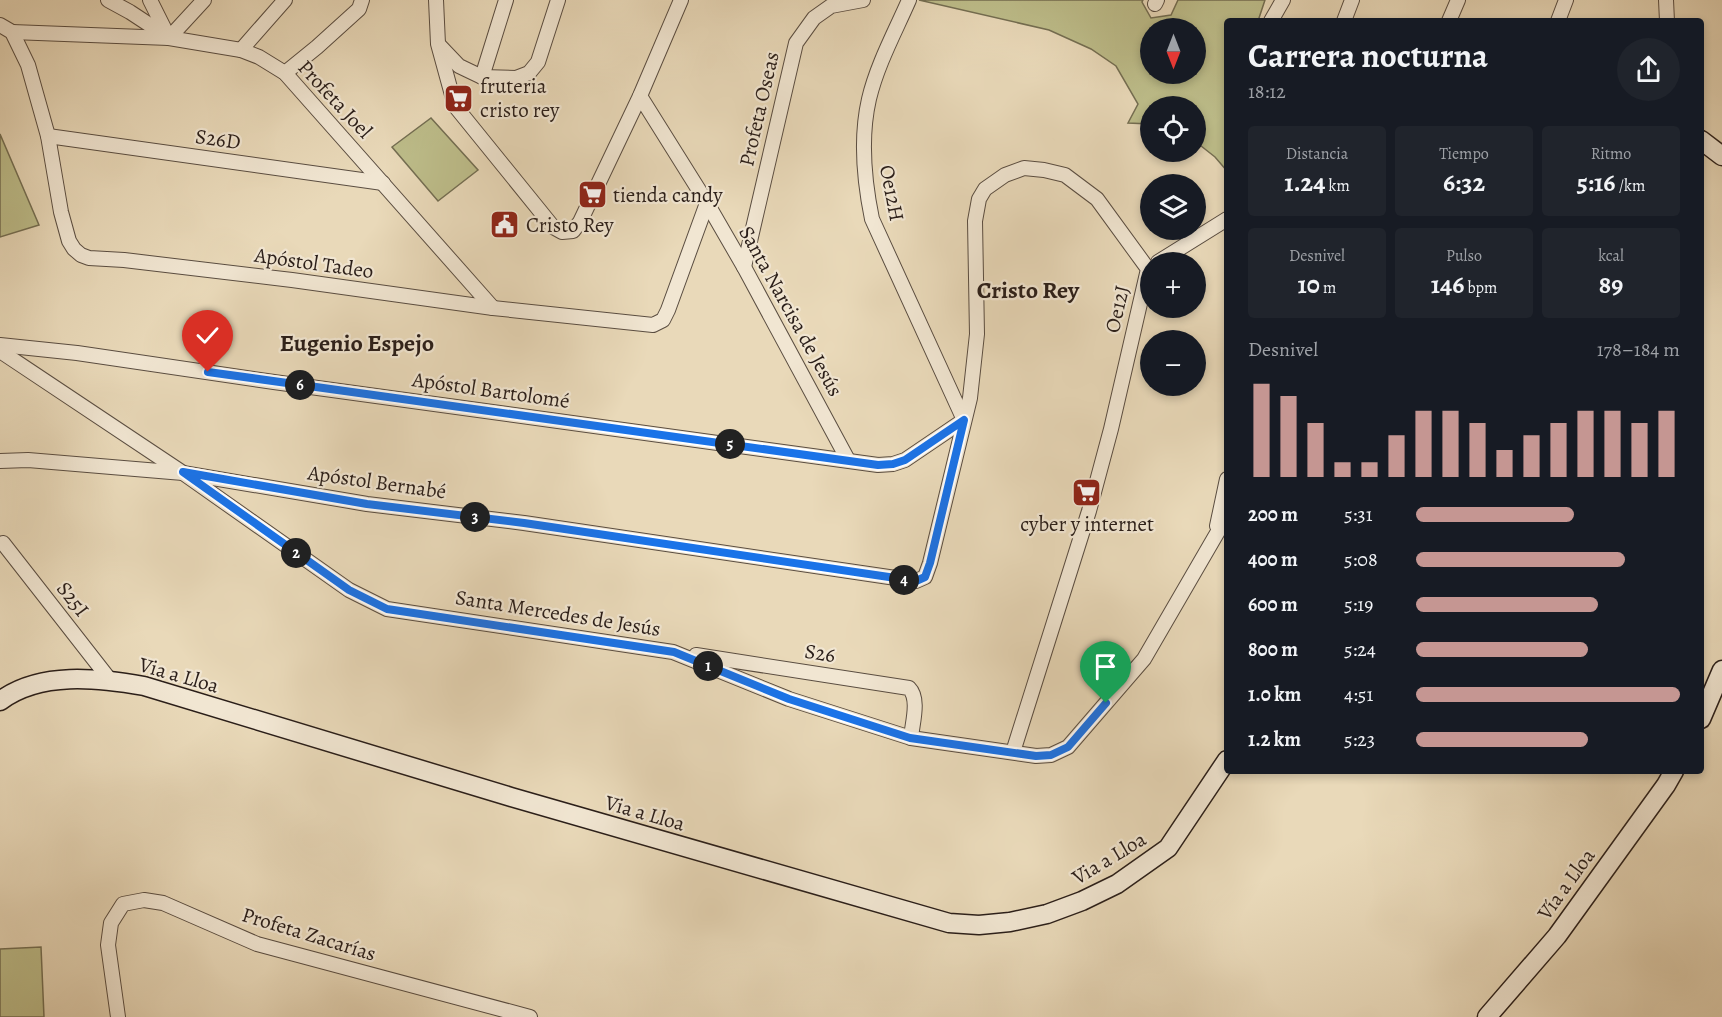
<!DOCTYPE html>
<html lang="es">
<meta charset="utf-8">
<style>
:root{--surface:#171b24;--page:#20242c;--text:#f1f3f6;--muted:#9ea1a6;--accent:#c59692}
body{margin:0;font-family:Alegreya,serif;background:var(--page);color:var(--text);height:100vh;display:flex;flex-direction:column;font-size:22px;white-space:nowrap}
*{box-sizing:border-box;margin:0}
p{font-size:20px;color:var(--muted)}
.icon{flex:none;width:33px;height:33px;fill:none;stroke:currentColor;stroke-width:2;stroke-linecap:round;stroke-linejoin:round}
.map{position:relative;flex:1;overflow:hidden}
.details{position:absolute;left:1224px;top:18px;width:480px;height:756px;display:flex;flex-direction:column;background:var(--surface);border-radius:6px;box-shadow:0 3px 9px #0003}
.details>*{flex:none}
.needle{width:39px;rotate:180deg}
.fabs{position:absolute;left:1140px;top:18px;display:grid;gap:12px}
.fabs a{display:grid;place-items:center;width:66px;height:66px;border-radius:50%;background:var(--surface);box-shadow:0 3px 9px #0003;font-size:30px}
.pin{position:absolute;display:grid;place-items:center;width:51px;height:51px;color:#fff;margin:-62px -26px;border-radius:50% 50% 50% 0;rotate:-45deg;box-shadow:0 0 6px #0007}
.pin .icon{rotate:45deg}
.km{position:absolute;width:30px;height:30px;margin:-15px;border-radius:50%;background:#222;color:#fff;font-size:16px;line-height:30px;text-align:center}
.round{display:grid;place-items:center;flex:none;width:63px;height:63px;border-radius:32px;background:var(--page)}
.summary{display:flex;align-items:center;justify-content:space-between;height:102px;padding:0 24px}
h1{font-size:33px;font-weight:700;line-height:45px}
.figures{display:grid;grid-template-columns:repeat(3,1fr);gap:9px;height:102px;padding:6px 24px}
.figures div{display:grid;align-content:center;border-radius:6px;background:var(--page);text-align:center}
.figures b{font-size:26px;font-weight:700}
.figures small{font-size:16px;font-weight:400}
.figures p{font-size:16px}
.chart{height:168px;padding:12px 24px}
.chart p{display:flex;justify-content:space-between}
.chart svg{width:100%;height:108px;margin-top:6px;stroke:var(--accent);stroke-width:6}
ul{padding:0 24px;list-style:none;font-size:20px}
li{display:grid;grid-template-columns:96px 72px 1fr;align-items:center;height:45px}
li i{height:15px;border-radius:8px;background:var(--accent)}
.map>svg:first-child{display:block}
.green{fill:#bdbd8a;stroke:#746e52;stroke-width:1.5;fill-rule:evenodd}
.lines{fill:none;stroke-linecap:round;stroke-linejoin:round}
.street-casing{stroke:#5a4d41;stroke-width:16}
.secondary-casing{stroke:#2a1e19;stroke-width:21}
.street{stroke:#f1e6d2;stroke-width:14}
.secondary{stroke:#f1e6d2;stroke-width:18}
.route-casing{stroke:#fff;stroke-width:12}
.route{stroke:#1a73e8;stroke-width:8}
.labels{text-anchor:middle;stroke-width:4.5;stroke-linejoin:round;paint-order:stroke}
.poi-label{font-size:21px;fill:#2a1e19;stroke:#f1e6d2;text-anchor:start}
.street-label{font-size:21px;fill:#2a1e19;stroke:#f1e6d2}
.quarter-label{font-size:24px;font-weight:bold;fill:#2a1e19;stroke:#f1e6d2}
</style>
<div class="map">
<svg width="1722" height="1017" viewBox="0 0 1722 1017">
<rect width="100%" height="100%" fill="#e9d9b9"/>
<filter id="stains"><feTurbulence type="fractalNoise" baseFrequency=".00333" numOctaves="4"/><feColorMatrix values="0 0 0 0 .2 0 0 0 0 .09 0 0 0 0 .02 0 0 0 .5 -.17"/></filter>
<radialGradient id="worn" r=".72"><stop offset=".6" stop-color="#630" stop-opacity="0"/><stop offset="1" stop-color="#630" stop-opacity=".3"/></radialGradient>
<!-- green -->
<g class="green">
<path d="M919,0H1143L1142,2L1151,18L1171,15L1178,0H1265L1258,21H1227V171L1215,157L1196,142V106H1150V124L1128,123L1138,104L1116,66L1091,49L1049,30ZM1150,28H1196V74H1150Z"/>
<polygon points="431,118 478,170 438,201 392,147"/>
<polygon points="0,134 39,225 0,237"/>
<polygon points="41,947 44,1017 0,1017 0,949"/>
</g>
<g class="lines">
<defs>
<g id="street">
<polyline points="108,0 130,12 168,37"/>
<polyline points="150,0 168,36"/>
<polyline points="436,0 438,44 455,106 553,227 562,232 573,231 580,222 640,96 681,0"/>
<path d="M909,0C895,32 877,65 869,99C860,138 864,180 872,219L964,420"/>
<polyline points="1666,0 1667,21"/>
<polyline points="1155,4 1157,0"/>
<polyline points="1271,21 1283,0"/>
<polyline points="1344,21 1352,0"/>
<polyline points="1449,21 1458,0"/>
<polyline points="1558,21 1566,0"/>
<polyline points="0,25 12,32 28,65 48,136 61,212 69,241 74,249 81,255 89,258 124,260 292,280 493,308 653,325 663,320 668,310 707,203"/>
<polyline points="12,32 169,38 241,50 259,57 285,73 493,308"/>
<polyline points="169,38 204,0"/>
<polyline points="439,45 459,66 482,77 516,78 529,73 538,62 558,0"/>
<polyline points="241,50 285,0"/>
<polyline points="285,73 317,47 359,9 362,0"/>
<polyline points="482,77 506,0"/>
<polyline points="640,96 707,203 744,267 848,460"/>
<polyline points="48,136 383,183"/>
<polyline points="1158,262 1227,219"/>
<polyline points="744,267 796,43 814,18 831,6 863,0"/>
<polyline points="0,345 77,353 274,382 878,465 893,464 905,460 964,420"/>
<polyline points="0,351 183,473 349,590 387,609 673,652 789,699 911,738 1036,756 1051,755 1068,747 1144,659 1227,516"/>
<polyline points="0,461 28,460 183,473 367,504 524,523 916,581 925,577 930,563 970,398 977,334 975,221 979,199 985,189 1005,175 1024,168 1044,170 1065,175 1097,199 1148,269 1111,429 1089,511 1013,752"/>
<polyline points="1217,526 1227,479"/>
<polyline points="3,543 110,680"/>
<path d="M696,655L909,688C920,699 912,724 911,738"/>
<polyline points="118,1017 108,945 111,923 123,904 144,900 163,903 257,944 530,1017"/>
</g>
<g id="secondary">
<polyline points="1701,140 1722,156"/>
<path d="M0,701C40,671 98,678 144,686L511,797L949,923L979,925L1010,922L1047,914L1082,901L1117,884L1168,848L1227,760"/>
<polyline points="1701,719 1722,670"/>
<polyline points="1487,1017 1557,936 1666,785 1674,771"/>
</g>
</defs>
<!-- street casing -->
<use href="#street" class="street-casing"/>
<!-- secondary casing -->
<use href="#secondary" class="secondary-casing"/>
<!-- street -->
<use href="#street" class="street"/>
<!-- secondary -->
<use href="#secondary" class="secondary"/>
</g>
<g class="lines">
<defs>
<polyline id="route" points="208,372 878,465 893,464 905,460 964,420 930,563 925,577 916,581 524,523 367,504 183,472 349,590 387,609 674,652 789,699 910,738 1036,756 1051,755 1068,747 1106,703"/>
</defs>
<!-- route casing -->
<use href="#route" class="route-casing"/>
<!-- route -->
<use href="#route" class="route"/>
</g>
<!-- icons -->
<defs>
<symbol id="supermarket-square" viewBox="-11 -11 22 22"><rect x="-9" y="-9" width="18" height="18" rx="4" fill="#8f2418" stroke="#f1e6d2"/><path d="M-6-5.5h2.5l.6 2H6L4.5 2H-2.5L-4.4-4H-6ZM-1.5 3.2a1.3 1.3 0 1 0 .1 0ZM3 3.2a1.3 1.3 0 1 0 .1 0Z" fill="#fff"/></symbol>
<symbol id="civic-square" viewBox="-11 -11 22 22"><rect x="-9" y="-9" width="18" height="18" rx="4" fill="#8f2418" stroke="#f1e6d2"/><path d="M-.6-6.5H3V-4.5H.6V-3L4-1V1h2V6H-6V1h2V-1L-.6-3ZM-1.2 2.5V6h2.4V2.5Z" fill="#fff"/></symbol>
</defs>
<g fill-rule="evenodd">
<use href="#supermarket-square" x="442" y="82" width="33" height="33"/>
<use href="#supermarket-square" x="576" y="178" width="33" height="33"/>
<use href="#civic-square" x="488" y="208" width="33" height="33"/>
<use href="#supermarket-square" x="1070" y="476" width="33" height="33"/>
</g>
<g class="labels">
<!-- poi labels -->
<g class="poi-label">
<text x="480" y="93">fruteria<tspan x="480" dy="24">cristo rey</tspan></text>
<text x="613" y="202">tienda candy</text>
<text x="526" y="232">Cristo Rey</text>
<text x="1087" y="531" text-anchor="middle">cyber y internet</text>
</g>
<!-- street labels -->
<g class="street-label">
<text transform="translate(335 99) rotate(47)" y="7">Profeta Joel</text>
<text transform="translate(759 109) rotate(-77)" y="7">Profeta Oseas</text>
<text transform="translate(218 139) rotate(8)" y="7">S26D</text>
<text transform="translate(892 193) rotate(79)" y="7">Oe12H</text>
<text transform="translate(314 263) rotate(8)" y="7">Apóstol Tadeo</text>
<text transform="translate(1117 309) rotate(-77)" y="7">Oe12J</text>
<text transform="translate(791 311) rotate(61)" y="7">Santa Narcisa de Jesús</text>
<text transform="translate(491 390) rotate(8)" y="7">Apóstol Bartolomé</text>
<text transform="translate(377 482) rotate(8)" y="7">Apóstol Bernabé</text>
<text transform="translate(73 599) rotate(52)" y="7">S25I</text>
<text transform="translate(558 613) rotate(9)" y="7">Santa Mercedes de Jesús</text>
<text transform="translate(820 653) rotate(9)" y="7">S26</text>
<text transform="translate(179 675) rotate(16)" y="7">Via a Lloa</text>
<text transform="translate(645 813) rotate(16)" y="7">Via a Lloa</text>
<text transform="translate(1109 858) rotate(-31)" y="7">Via a Lloa</text>
<text transform="translate(1566 884) rotate(-54)" y="7">Vía a Lloa</text>
<text transform="translate(309 934) rotate(17)" y="7">Profeta Zacarías</text>
</g>
<!-- quarter labels -->
<g class="quarter-label">
<text x="1028" y="298">Cristo Rey</text>
<text x="357" y="351">Eugenio Espejo</text>
</g>
</g>
<rect width="100%" height="100%" filter="url(#stains)"/>
<rect width="100%" height="100%" fill="url(#worn)"/>
</svg>
<div class="fabs">
<a><svg class="needle" viewBox="-14 -14 28 28"><path d="M0-13l5 13h-10z" fill="#e53935"/><path d="M0 13l5-13h-10z" fill="#9ea1a6"/></svg></a>
<a><svg class="icon" aria-label="locate" viewBox="0 0 24 24"><circle cx="12" cy="12" r="6"/><path d="M12 2v4M12 18v4M2 12h4M18 12h4"/></svg></a>
<a><svg class="icon" aria-label="layers" viewBox="0 0 24 24"><path d="M12 4l9 5-9 5-9-5zM3 14l9 5 9-5"/></svg></a>
<a>+</a>
<a>−</a>
</div>
<div class="pin" style="left:1106px;top:703px;background:#1e9e55"><svg class="icon" aria-label="arrive" viewBox="0 0 24 24"><path d="M6 21V4h12l-3 4 3 4H6"/></svg></div>
<div class="pin" style="left:208px;top:372px;background:#d93025"><svg class="icon" aria-label="check" viewBox="0 0 24 24"><path d="M5 12l5 5 9-10"/></svg></div>
<b class="km" style="left:708px;top:666px">1</b>
<b class="km" style="left:296px;top:553px">2</b>
<b class="km" style="left:475px;top:517px">3</b>
<b class="km" style="left:904px;top:580px">4</b>
<b class="km" style="left:730px;top:444px">5</b>
<b class="km" style="left:300px;top:385px">6</b>
<section class="details">
<div class="summary"><div><h1>Carrera nocturna</h1><p>18:12</p></div><a class="round"><svg class="icon" aria-label="share" viewBox="0 0 24 24"><path d="M12 15V3M7 8l5-5 5 5M5 13v7h14v-7"/></svg></a></div>
<div class="figures">
<div><p>Distancia</p><b>1.24<small> km</small></b></div>
<div><p>Tiempo</p><b>6:32</b></div>
<div><p>Ritmo</p><b>5:16<small> /km</small></b></div>
</div>
<div class="figures">
<div><p>Desnivel</p><b>10<small> m</small></b></div>
<div><p>Pulso</p><b>146<small> bpm</small></b></div>
<div><p>kcal</p><b>89</b></div>
</div>
<div class="chart"><p><span>Desnivel</span>178–184 m</p>
<svg viewBox="0 0 160 44" preserveAspectRatio="none"><path d="M5 44V6M15 44V11M25 44V22M35 44V38M45 44V38M55 44V27M65 44V17M75 44V17M85 44V22M95 44V33M105 44V27M115 44V22M125 44V17M135 44V17M145 44V22M155 44V17"/></svg>
</div>
<ul>
<li><b>200 m</b>5:31<i style="width:60%"></i></li>
<li><b>400 m</b>5:08<i style="width:79%"></i></li>
<li><b>600 m</b>5:19<i style="width:69%"></i></li>
<li><b>800 m</b>5:24<i style="width:65%"></i></li>
<li><b>1.0 km</b>4:51<i style="width:100%"></i></li>
<li><b>1.2 km</b>5:23<i style="width:65%"></i></li>
</ul>
</section>
</div>
